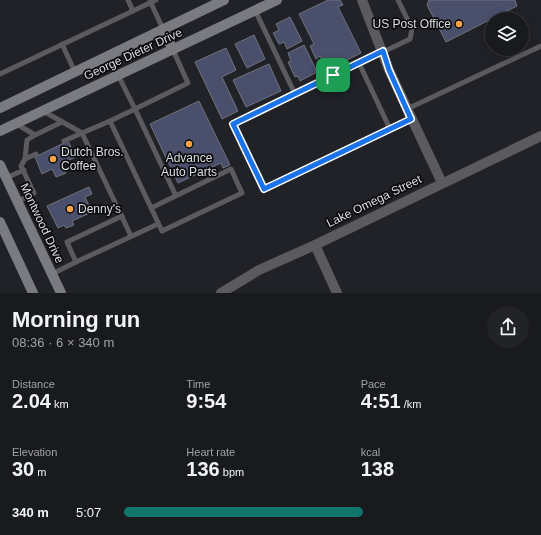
<!DOCTYPE html>
<meta charset="utf-8">
<style>
:root{--surface:#191a1e;--page:#222327;--text:#f1f3f6;--muted:#9fa1a4;--line:#37383c;--accent:#0f766e}
body{margin:0;font-family:Arial,sans-serif;background:var(--page);color:var(--text);height:100vh;display:flex;flex-direction:column;font-size:15px;white-space:nowrap}
*{box-sizing:border-box;margin:0}
p{font-size:13px;color:var(--muted)}
.icon{flex:none;width:22px;height:22px;fill:none;stroke:currentColor;stroke-width:2;stroke-linecap:round;stroke-linejoin:round}
.map{position:relative;height:293px;overflow:hidden}
.sheet{display:flex;flex-direction:column;background:var(--surface);flex:1}
.sheet>*{flex:none}
.fabs{position:absolute;left:485px;top:12px;display:grid;gap:8px}
.fabs a{display:grid;place-items:center;width:44px;height:44px;border-radius:50%;background:var(--surface);box-shadow:0 2px 10px #0003,0 0 0 1px var(--line);font-size:20px}
.pin{position:absolute;display:grid;place-items:center;width:34px;height:34px;color:#fff;margin:-17px;border-radius:8px;box-shadow:0 2px 6px #0006}
.round{display:grid;place-items:center;flex:none;width:42px;height:42px;border-radius:21px;background:var(--page)}
.headline{display:flex;align-items:center;justify-content:space-between;height:68px;padding:0 12px}
h1{font-size:22px;font-weight:600;line-height:30px}
.stats{display:grid;grid-template-columns:repeat(3,1fr);gap:6px;height:68px;padding:4px 12px}
.stats div{display:grid;align-content:center}
.stats b{font-size:20px;font-weight:600}
.stats small{font-size:11px;font-weight:400}
.stats p{font-size:11px}
ul{padding:0 12px;list-style:none;font-size:13px}
li{display:grid;grid-template-columns:64px 48px 1fr;align-items:center;height:30px}
li i{height:10px;border-radius:5px;background:var(--accent)}
.map>svg:first-child{display:block}
.building{fill:#4a4f6c;stroke:#71737b}
.lines{fill:none;stroke-linecap:round;stroke-linejoin:round}
.service{stroke:#5b5b5f;stroke-width:5}
.minor{stroke:#5b5b5f;stroke-width:10}
.secondary{stroke:#7a7b81;stroke-width:10}
.route-casing{stroke:#fff;stroke-width:8}
.route{stroke:#1a73e8;stroke-width:5}
.poi-dot{fill:#f5a346;stroke:#0b0c0e;stroke-width:1.5}
.labels{text-anchor:middle;stroke-width:3.5;stroke-linejoin:round;paint-order:stroke}
.poi-label{font-size:12px;fill:#dcdde1;stroke:#0b0c0e;text-anchor:start}
.street-label{font-size:12px;fill:#dcdde1;stroke:#0b0c0e}
</style>
<div class="map">
<svg width="541" height="293" viewBox="0 0 541 293">
<rect width="100%" height="100%" fill="#212228"/>
<!-- building -->
<g class="building">
<polygon points="328,0 340,0 343,5 338,7 361,53 327,70 320,56 316,59 310,46 314,44 299,14"/>
<polygon points="429,0 515,0 517,6 446,42 427,5"/>
<polygon points="290,17 302,41 287,49 284,42 279,44 273,33 279,30 276,24"/>
<polygon points="254,35 265,59 247,68 235,44"/>
<polygon points="304,45 317,72 300,81 298,76 295,77 288,62 291,61 288,53"/>
<polygon points="226,48 236,70 222,77 238,111 222,119 195,62"/>
<polygon points="269,64 281,91 246,107 233,80"/>
<polygon points="199,101 230,165 223,168 221,163 178,183 150,124"/>
<polygon points="68,141 76,157 62,163 66,173 56,177 52,169 42,174 35,157"/>
<polygon points="89,187 92,194 85,197 92,212 72,221 74,225 66,228 64,225 58,228 47,206"/>
</g>
<g class="lines">
<!-- service -->
<g class="service">
<polyline points="128,0 133,11"/>
<polyline points="398,0 412,29 410,39 233,124 264,189 411,119"/>
<polyline points="150,1 163,29"/>
<polyline points="255,10 295,94"/>
<polyline points="62,44 75,72"/>
<polyline points="359,63 390,129"/>
<polyline points="0,74 156,0"/>
<polyline points="118,75 135,109 188,83 173,50"/>
<polyline points="407,109 541,46"/>
<polyline points="43,111 82,133"/>
<polyline points="110,121 82,133 131,236"/>
<polyline points="15,123 35,135 62,122"/>
<polyline points="64,141 82,133"/>
<polyline points="25,159 36,154"/>
<polyline points="6,178 24,170"/>
<polyline points="17,202 34,193 21,166 25,159 27,140 35,135"/>
<polyline points="151,208 231,169 242,193 162,231 110,121 135,109 176,196"/>
<polyline points="122,216 67,242 76,262 158,224"/>
<polyline points="52,274 76,262"/>
</g>
<!-- minor -->
<g class="minor">
<polyline points="362,0 389,70 442,183"/>
<polyline points="315,245 337,293"/>
<polyline points="221,293 259,270 315,245 541,136"/>
</g>
<!-- secondary -->
<g class="secondary">
<polyline points="163,29 173,50"/>
<polyline points="0,108 224,0"/>
<polyline points="0,131 277,0"/>
<polyline points="0,165 61,293"/>
<polyline points="0,222 33,293"/>
</g>
</g>
<g class="lines">
<defs>
<polygon id="route" points="383,51 389,70 411,119 264,189 233,124"/>
</defs>
<!-- route casing -->
<use href="#route" class="route-casing"/>
<!-- route -->
<use href="#route" class="route"/>
</g>
<!-- markers -->
<g class="poi-dot">
<circle cx="459" cy="24" r="4"/>
<circle cx="189" cy="144" r="4"/>
<circle cx="53" cy="159" r="4"/>
<circle cx="70" cy="209" r="4"/>
</g>
<g class="labels">
<!-- poi labels -->
<g class="poi-label">
<text x="451" y="28" text-anchor="end">US Post Office</text>
<text x="61" y="156">Dutch Bros.<tspan x="61" dy="14">Coffee</tspan></text>
<text x="189" y="162" text-anchor="middle">Advance<tspan x="189" dy="14">Auto Parts</tspan></text>
<text x="78" y="213">Denny's</text>
</g>
<!-- street labels -->
<g class="street-label">
<text transform="translate(133 54) rotate(-25)" y="4">George Dieter Drive</text>
<text transform="translate(374 201) rotate(-26)" y="4">Lake Omega Street</text>
<text transform="translate(42 223) rotate(65)" y="4">Montwood Drive</text>
</g>
</g>
</svg>
<div class="fabs">
<a><svg class="icon" aria-label="layers" viewBox="0 0 24 24"><path d="M12 4l9 5-9 5-9-5zM3 14l9 5 9-5"/></svg></a>
</div>
<div class="pin" style="left:333px;top:75px;background:#1e9e55"><svg class="icon" aria-label="arrive" viewBox="0 0 24 24"><path d="M6 21V4h12l-3 4 3 4H6"/></svg></div>
</div>
<section class="sheet">
<div class="headline"><div><h1>Morning run</h1><p>08:36 · 6 × 340 m</p></div><a class="round"><svg class="icon" aria-label="share" viewBox="0 0 24 24"><path d="M12 15V3M7 8l5-5 5 5M5 13v7h14v-7"/></svg></a></div>
<div class="stats">
<div><p>Distance</p><b>2.04<small> km</small></b></div>
<div><p>Time</p><b>9:54</b></div>
<div><p>Pace</p><b>4:51<small> /km</small></b></div>
</div>
<div class="stats">
<div><p>Elevation</p><b>30<small> m</small></b></div>
<div><p>Heart rate</p><b>136<small> bpm</small></b></div>
<div><p>kcal</p><b>138</b></div>
</div>
<ul>
<li><b>340 m</b>5:07<i style="width:59%"></i></li>
</ul>
</section>
